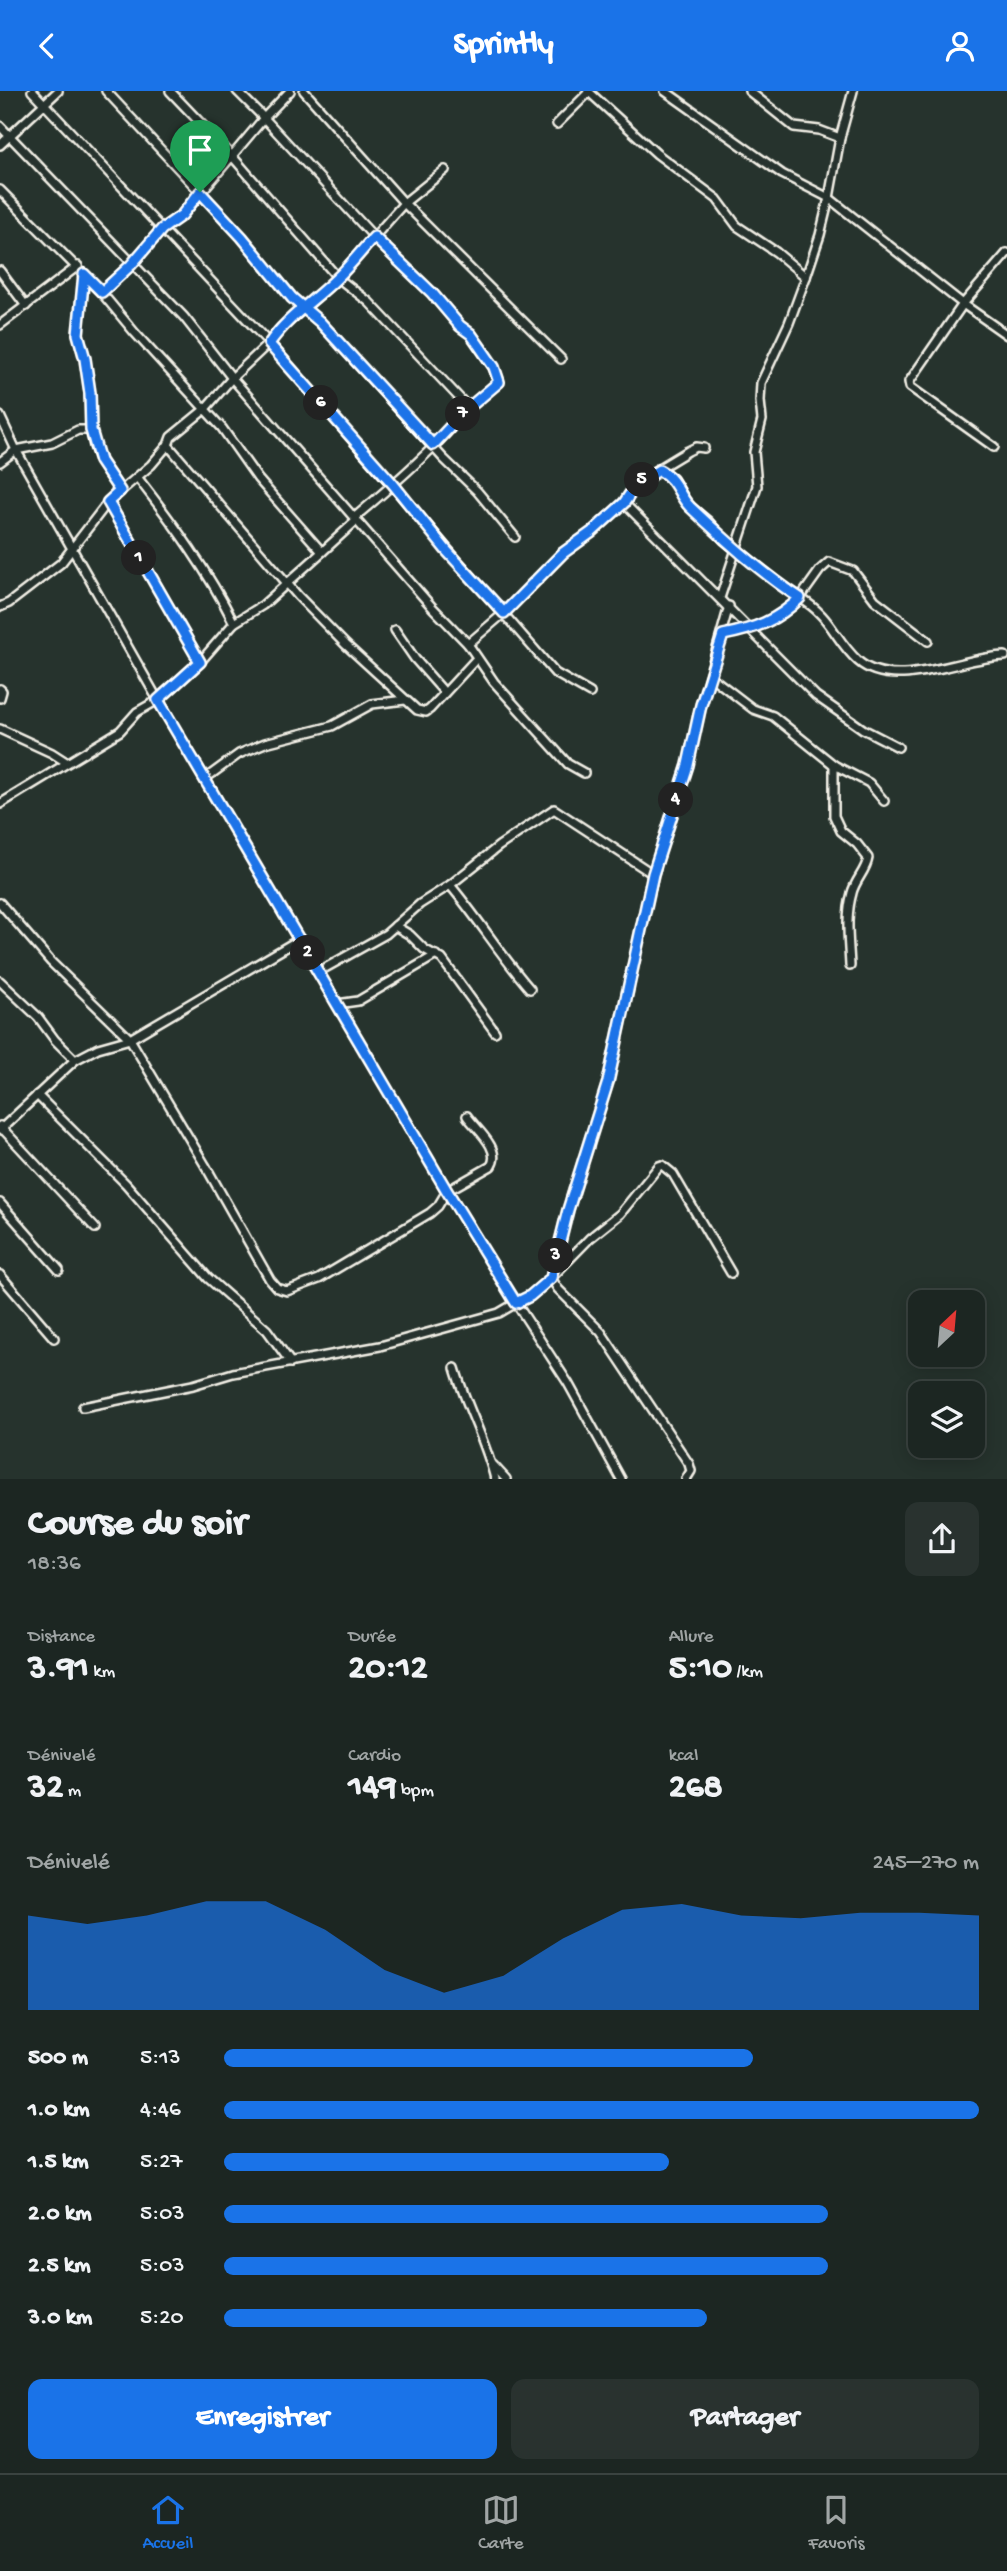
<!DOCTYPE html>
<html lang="fr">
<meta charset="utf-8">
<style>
:root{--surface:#1c2622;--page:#29322f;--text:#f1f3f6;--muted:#a0a5a5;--line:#3a4340;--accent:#1a73e8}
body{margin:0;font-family:"Gochi Hand",sans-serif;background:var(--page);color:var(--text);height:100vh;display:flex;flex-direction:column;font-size:26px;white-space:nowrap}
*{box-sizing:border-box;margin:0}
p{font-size:23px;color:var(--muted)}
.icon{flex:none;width:38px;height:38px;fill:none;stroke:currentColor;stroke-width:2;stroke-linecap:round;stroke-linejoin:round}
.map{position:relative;height:1388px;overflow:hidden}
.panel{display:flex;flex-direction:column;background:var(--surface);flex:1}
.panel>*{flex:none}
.needle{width:46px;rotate:26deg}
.controls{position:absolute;left:908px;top:1199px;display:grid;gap:14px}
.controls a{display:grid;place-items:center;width:77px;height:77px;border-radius:14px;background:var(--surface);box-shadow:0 4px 18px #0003,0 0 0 2px var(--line);font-size:35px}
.pin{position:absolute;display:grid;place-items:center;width:60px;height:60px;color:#fff;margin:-72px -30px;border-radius:50% 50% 50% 0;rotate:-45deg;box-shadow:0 0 7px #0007}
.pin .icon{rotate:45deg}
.km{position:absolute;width:35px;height:35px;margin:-18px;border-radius:50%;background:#222;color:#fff;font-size:19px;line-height:35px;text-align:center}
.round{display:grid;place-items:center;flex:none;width:74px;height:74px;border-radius:14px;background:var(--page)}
.summary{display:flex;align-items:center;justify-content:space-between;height:119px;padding:0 28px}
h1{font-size:38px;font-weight:700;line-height:52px}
.metrics{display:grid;grid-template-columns:repeat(3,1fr);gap:10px;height:119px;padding:7px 28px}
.metrics div{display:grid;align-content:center}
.metrics b{font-size:35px;font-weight:700}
.metrics small{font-size:19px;font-weight:400}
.metrics p{font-size:19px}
.chart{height:196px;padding:14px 28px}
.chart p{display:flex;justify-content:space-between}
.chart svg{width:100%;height:126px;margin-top:7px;fill:var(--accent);opacity:.7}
.cta{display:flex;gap:14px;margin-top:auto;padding:14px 28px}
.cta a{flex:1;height:80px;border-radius:14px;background:var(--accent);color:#fff;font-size:28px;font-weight:700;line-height:80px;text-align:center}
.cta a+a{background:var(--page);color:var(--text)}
ul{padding:0 28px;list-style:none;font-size:23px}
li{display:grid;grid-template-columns:112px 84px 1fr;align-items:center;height:52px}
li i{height:18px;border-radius:9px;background:var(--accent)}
header{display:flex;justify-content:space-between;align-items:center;height:91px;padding:0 28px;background:var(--accent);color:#fff;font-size:32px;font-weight:700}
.dock{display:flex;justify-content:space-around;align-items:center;height:98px;border-top:2px solid var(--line);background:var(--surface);font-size:19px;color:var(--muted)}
.dock a{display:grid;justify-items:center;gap:4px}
.dock .active{color:var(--accent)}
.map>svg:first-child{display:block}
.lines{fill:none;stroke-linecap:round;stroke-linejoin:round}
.minor-casing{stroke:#f4f1e8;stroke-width:12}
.minor{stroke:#26332d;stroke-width:7}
.route-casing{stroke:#fff;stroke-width:14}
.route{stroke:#1a73e8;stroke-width:9}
</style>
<header><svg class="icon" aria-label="back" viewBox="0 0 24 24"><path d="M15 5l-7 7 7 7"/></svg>Sprintly<svg class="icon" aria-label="person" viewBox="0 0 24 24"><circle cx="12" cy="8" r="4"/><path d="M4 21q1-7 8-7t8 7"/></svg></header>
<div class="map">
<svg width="1007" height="1388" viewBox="0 0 1007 1388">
<rect width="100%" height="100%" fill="#26332d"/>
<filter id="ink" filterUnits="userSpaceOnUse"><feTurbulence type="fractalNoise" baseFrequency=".0143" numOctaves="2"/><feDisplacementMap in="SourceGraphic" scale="14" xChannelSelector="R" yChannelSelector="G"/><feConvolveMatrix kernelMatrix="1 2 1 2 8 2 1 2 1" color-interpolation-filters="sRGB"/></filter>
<g filter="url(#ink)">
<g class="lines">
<defs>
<g id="minor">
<polyline points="32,0 269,252 555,582 590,602"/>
<polyline points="106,0 242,146 292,207 320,231 443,367 477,400 515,446"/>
<path d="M170,0L232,65L338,187L369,211L466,314C465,333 374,410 355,426"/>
<polyline points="237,0 264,27 290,0"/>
<polyline points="304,0 404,112 561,268"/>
<polyline points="588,0 657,63 717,108 737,135 776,161 806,186"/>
<polyline points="665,0 782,83 829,107 840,47 853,0"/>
<polyline points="749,0 794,36 819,39 840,47"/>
<polyline points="557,33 589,1"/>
<polyline points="0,35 184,226 232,287 433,517 468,553 494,591 568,673 584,682"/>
<polyline points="0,54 58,0"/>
<polyline points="0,99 101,201 135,242 222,337 258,388 322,461 263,514 234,532 200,571 158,609 137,621 120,640 0,713"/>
<polyline points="0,180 26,215"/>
<polyline points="84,183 78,243 85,268 90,302 91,339 94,355 100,370 120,400"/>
<polyline points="101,201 131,174 162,138 182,124 264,27 374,146 432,202 460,235 471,243 494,277 499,291 466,319"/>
<polyline points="0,234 78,175"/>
<polyline points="0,325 16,359 158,609 447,1100 516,1212 530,1205 551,1187 590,1147 620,1123 659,1075 662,1074 673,1083 731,1182"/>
<polyline points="168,354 298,505 346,554 417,619 426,621 430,618 477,567"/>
<polyline points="994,356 910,296 909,291 963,213 1007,162"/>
<polyline points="0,371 16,359 52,352 78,339 91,339"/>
<polyline points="659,378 673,388 687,413 709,431 724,449 795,504 800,507 820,479 829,471 853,480 875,509 928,550"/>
<path d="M137,386C173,432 208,480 234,532"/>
<polyline points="108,411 200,571"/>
<polyline points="624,412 816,605 863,638 898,656"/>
<polyline points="322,461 357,429"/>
<polyline points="720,507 757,395 754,361 762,329 760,310 761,292 789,232 806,186 820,144 829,107 963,213 1007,244"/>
<polyline points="0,516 9,512 61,472 108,411 151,374 168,354 171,346 204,319 232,287 269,252 280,238 338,187 404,112 445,79"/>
<polyline points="395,539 415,568 444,601"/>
<path d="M723,544C754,538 777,530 800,507C832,526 834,548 858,570C894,602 964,565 1005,565"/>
<polyline points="468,553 504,522 563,462 592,441 624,412 636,394 645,386 688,360 696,356 704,357"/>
<polyline points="710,585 753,618 773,625 834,674 869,692 884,710"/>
<polyline points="0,598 2,600 0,607"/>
<polyline points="0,638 52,662 66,671"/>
<path d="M834,674V725L841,740L857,753L868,767C866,780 855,789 852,802C845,826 849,851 850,875"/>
<polyline points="206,687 239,663 265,652 332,635 372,613 405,609"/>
<path d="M450,794C478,827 501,865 530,898"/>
<polyline points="0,812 51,871 130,948 98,957 75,969 0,1039"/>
<polyline points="395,835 410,844 424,858 442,868 495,941"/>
<path d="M300,848L130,948L205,1074L270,1189L277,1197L287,1200L319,1188L430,1122L438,1115L447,1100L491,1075C502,1058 476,1038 467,1025"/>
<polyline points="318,881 386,843 420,813 450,794 499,755 554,718 653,783"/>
<polyline points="0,890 38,926 55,949 75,969"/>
<polyline points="337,913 358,910 436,864"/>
<polyline points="37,1004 126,1093 208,1187 267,1239 291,1272"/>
<polyline points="0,1035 95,1137"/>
<polyline points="0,1112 59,1179"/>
<polyline points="0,1184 54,1247"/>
<path d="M455,1277C466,1315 486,1350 495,1388"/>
<polyline points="83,1316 193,1294 233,1282 380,1255 499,1222 516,1212 568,1292 621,1388"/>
<polyline points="493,1374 506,1388"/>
<polyline points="686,1388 691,1380 689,1373 601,1241 558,1198 551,1187 568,1119 608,991 653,783 688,674 701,614 729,515"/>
</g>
</defs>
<!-- minor casing -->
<use href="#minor" class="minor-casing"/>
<!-- minor -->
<use href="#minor" class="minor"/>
</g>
</g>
<g class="lines" filter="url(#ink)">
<defs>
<path id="route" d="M200,101L182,124L162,138L131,174L102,201L84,183L78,243L85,268L90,302L91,339L100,370L120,400L108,411L200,571L158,609L447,1100L516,1212L530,1205L551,1187L568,1119L608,991L653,783L688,674L701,614L723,544C754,538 777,530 800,507C761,482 723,447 690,416C677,403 678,389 659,379L636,394L624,412L592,441L563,462L504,522L446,459L393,393L269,253C287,226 315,209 337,187C350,175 362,159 374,146L432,202L460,235L471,243L494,276L499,291L466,319L433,354L320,231L292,207L242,146L200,101"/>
</defs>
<!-- route casing -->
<use href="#route" class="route-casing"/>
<!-- route -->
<use href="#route" class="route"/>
</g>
</svg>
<div class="controls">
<a><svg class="needle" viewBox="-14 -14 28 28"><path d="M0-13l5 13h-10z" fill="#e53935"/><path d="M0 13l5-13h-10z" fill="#a0a5a5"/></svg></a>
<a><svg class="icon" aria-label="layers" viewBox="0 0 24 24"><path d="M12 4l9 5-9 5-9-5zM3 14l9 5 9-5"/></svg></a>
</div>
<div class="pin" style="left:200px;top:101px;background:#1e9e55"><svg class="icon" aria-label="arrive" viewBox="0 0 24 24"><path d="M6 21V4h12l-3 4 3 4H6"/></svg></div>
<b class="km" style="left:139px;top:467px">1</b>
<b class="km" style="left:308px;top:862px">2</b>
<b class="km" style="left:556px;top:1165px">3</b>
<b class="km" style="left:676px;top:709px">4</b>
<b class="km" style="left:642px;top:389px">5</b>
<b class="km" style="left:321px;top:312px">6</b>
<b class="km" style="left:463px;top:323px">7</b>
</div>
<section class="panel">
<div class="summary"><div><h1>Course du soir</h1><p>18:36</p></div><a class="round"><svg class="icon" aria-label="share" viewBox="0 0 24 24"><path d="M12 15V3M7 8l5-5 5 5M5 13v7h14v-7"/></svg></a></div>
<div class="metrics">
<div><p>Distance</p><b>3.91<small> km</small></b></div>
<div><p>Durée</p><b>20:12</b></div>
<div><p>Allure</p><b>5:10<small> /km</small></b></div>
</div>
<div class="metrics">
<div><p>Dénivelé</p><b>32<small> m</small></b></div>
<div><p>Cardio</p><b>149<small> bpm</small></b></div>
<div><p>kcal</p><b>268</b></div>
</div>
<div class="chart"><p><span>Dénivelé</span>245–270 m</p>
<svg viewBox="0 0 160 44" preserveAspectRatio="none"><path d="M0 44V11L10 14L20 11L30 6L40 6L50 16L60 30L70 38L80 32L90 19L100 9L110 7L120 11L130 12L140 10L150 10L160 11V44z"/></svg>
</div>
<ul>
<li><b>500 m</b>5:13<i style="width:70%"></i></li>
<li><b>1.0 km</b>4:46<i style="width:100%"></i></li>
<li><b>1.5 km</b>5:27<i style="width:59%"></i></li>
<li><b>2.0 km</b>5:03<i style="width:80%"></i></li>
<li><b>2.5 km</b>5:03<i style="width:80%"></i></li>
<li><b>3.0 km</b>5:20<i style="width:64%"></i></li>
</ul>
<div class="cta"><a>Enregistrer</a><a>Partager</a></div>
</section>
<nav class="dock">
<a class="active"><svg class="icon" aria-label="home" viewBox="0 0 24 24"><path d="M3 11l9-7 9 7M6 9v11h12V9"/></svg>Accueil</a>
<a><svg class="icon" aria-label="map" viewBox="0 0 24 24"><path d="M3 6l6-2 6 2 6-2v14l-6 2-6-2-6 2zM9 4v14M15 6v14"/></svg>Carte</a>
<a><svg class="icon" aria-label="saved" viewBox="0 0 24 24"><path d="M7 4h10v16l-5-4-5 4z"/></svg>Favoris</a>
</nav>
